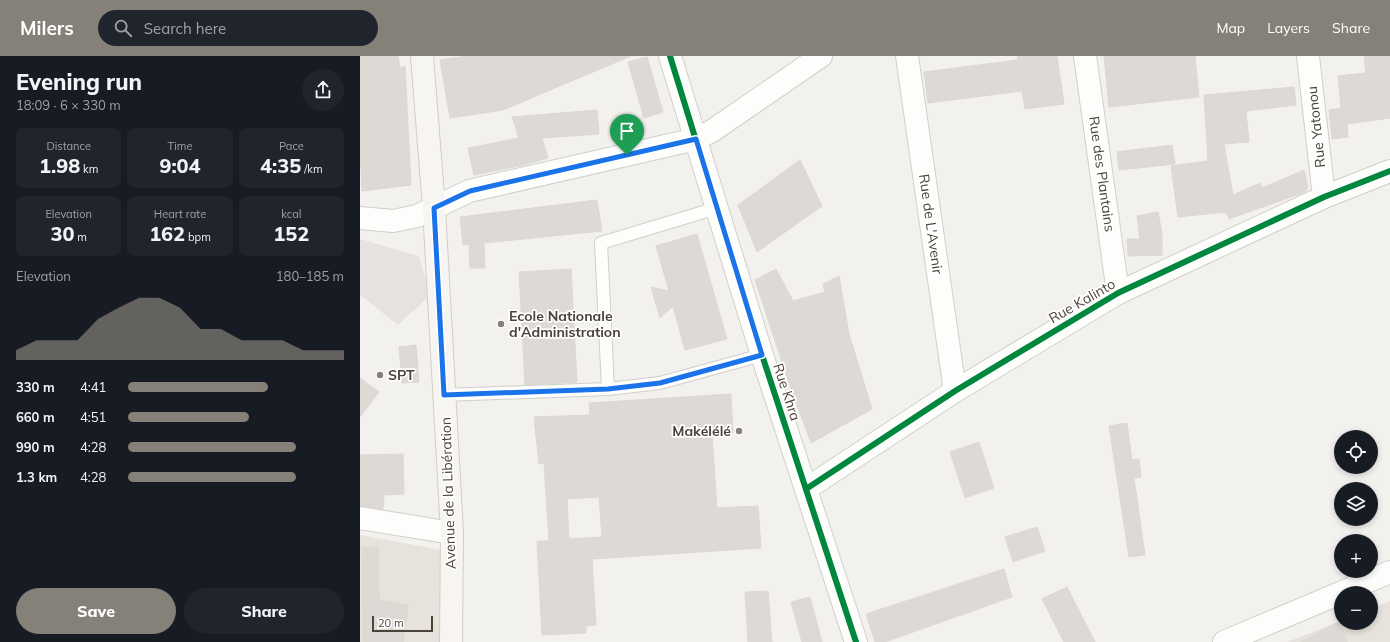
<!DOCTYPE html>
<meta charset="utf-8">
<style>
:root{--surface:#171b24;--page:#20242c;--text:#f1f3f6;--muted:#9ea1a6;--accent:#858078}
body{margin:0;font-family:Mulish,sans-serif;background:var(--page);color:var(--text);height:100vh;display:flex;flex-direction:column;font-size:15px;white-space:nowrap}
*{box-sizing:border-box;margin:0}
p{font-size:13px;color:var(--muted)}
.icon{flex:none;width:22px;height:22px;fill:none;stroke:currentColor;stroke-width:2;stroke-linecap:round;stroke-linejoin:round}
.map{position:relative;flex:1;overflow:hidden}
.details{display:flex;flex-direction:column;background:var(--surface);width:360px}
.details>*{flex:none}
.tools{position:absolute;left:974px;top:374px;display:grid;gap:8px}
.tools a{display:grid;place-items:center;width:44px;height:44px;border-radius:50%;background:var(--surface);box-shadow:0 2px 6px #0003;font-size:20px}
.scale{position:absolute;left:12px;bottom:10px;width:61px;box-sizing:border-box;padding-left:4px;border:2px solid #4a4339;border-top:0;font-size:11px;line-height:14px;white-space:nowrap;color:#4a4339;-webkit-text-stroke:3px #fff;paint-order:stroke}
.pin{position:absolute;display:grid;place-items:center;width:34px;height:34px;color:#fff;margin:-41px -17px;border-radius:50% 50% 50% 0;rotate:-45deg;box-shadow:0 0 4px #0007}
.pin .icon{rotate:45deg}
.round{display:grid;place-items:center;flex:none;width:42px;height:42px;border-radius:21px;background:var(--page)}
.headline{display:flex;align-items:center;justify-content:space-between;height:68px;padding:0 16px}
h1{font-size:22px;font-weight:800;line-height:30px}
.metrics{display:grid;grid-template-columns:repeat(3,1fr);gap:6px;height:68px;padding:4px 16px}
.metrics div{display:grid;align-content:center;border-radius:8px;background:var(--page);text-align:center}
.metrics b{font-size:20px;font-weight:800}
.metrics small{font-size:11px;font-weight:400}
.metrics p{font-size:11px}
.chart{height:112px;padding:8px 16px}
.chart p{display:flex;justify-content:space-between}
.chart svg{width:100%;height:72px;margin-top:4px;fill:var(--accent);opacity:.7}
.action{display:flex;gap:8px;margin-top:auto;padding:8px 16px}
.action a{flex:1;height:46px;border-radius:24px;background:var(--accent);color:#fff;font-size:16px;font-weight:800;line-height:46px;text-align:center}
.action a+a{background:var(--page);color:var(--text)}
ul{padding:0 16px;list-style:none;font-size:13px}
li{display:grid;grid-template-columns:64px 48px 1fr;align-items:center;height:30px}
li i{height:10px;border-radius:5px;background:var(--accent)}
header{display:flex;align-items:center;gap:24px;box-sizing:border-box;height:56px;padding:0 20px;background:var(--accent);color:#fff}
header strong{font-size:19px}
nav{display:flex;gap:22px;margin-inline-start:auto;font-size:14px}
.search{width:280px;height:36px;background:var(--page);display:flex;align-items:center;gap:10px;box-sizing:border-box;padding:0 14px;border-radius:22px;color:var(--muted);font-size:15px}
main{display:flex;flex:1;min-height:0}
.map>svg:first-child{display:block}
.residential{fill:#e7e3dc}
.parking{fill:#e5e2df}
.building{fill:#dddad6;stroke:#dcd8d4;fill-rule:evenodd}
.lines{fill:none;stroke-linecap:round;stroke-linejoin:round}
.lane-casing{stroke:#d1cfcb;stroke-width:14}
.street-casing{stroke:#d1cfcb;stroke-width:24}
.secondary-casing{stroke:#d2cec5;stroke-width:24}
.lane{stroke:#fdfdfc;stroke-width:12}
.street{stroke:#fdfdfc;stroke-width:22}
.secondary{stroke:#f7f5f1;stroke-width:22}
.cycleway-casing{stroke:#fff;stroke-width:8}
.cycleway{stroke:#00873e;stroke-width:6}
.route-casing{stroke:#fff;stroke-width:8}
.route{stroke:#1a73e8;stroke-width:5}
.poi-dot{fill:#858078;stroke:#fff;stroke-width:1.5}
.labels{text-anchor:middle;stroke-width:3.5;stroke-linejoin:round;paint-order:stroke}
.street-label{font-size:14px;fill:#4a4339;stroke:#fff}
.poi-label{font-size:14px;font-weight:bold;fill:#4a4339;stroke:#fff;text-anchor:start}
</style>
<header>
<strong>Milers</strong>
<div class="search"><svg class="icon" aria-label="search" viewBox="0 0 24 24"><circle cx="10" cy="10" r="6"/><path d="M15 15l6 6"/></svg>Search here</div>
<nav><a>Map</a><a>Layers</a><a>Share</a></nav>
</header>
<main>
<section class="details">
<div class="headline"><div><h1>Evening run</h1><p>18:09 · 6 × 330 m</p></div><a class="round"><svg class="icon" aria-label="share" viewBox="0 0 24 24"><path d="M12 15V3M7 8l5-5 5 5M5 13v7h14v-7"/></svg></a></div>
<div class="metrics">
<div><p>Distance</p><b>1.98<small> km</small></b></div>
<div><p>Time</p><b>9:04</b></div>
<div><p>Pace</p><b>4:35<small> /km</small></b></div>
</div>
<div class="metrics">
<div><p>Elevation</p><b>30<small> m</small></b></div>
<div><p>Heart rate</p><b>162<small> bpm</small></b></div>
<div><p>kcal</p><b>152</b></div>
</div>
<div class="chart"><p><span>Elevation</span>180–185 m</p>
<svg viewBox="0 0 160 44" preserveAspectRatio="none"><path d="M0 44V38L10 32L20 32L30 32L40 19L50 12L60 6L70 6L80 12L90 25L100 25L110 32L120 32L130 32L140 38L150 38L160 38V44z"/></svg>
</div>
<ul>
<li><b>330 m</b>4:41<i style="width:65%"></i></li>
<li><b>660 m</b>4:51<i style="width:56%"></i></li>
<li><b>990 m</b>4:28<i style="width:78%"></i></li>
<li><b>1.3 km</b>4:28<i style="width:78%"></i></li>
</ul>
<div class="action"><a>Save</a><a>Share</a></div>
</section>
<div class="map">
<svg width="1030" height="586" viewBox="0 0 1030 586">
<rect width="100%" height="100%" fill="#f3f1ee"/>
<!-- residential -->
<g class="residential">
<polygon points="0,479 87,495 92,586 0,586"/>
<polygon points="1030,545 1030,586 927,586 981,565 981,567 1011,567 1011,553"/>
</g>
<!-- parking -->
<polygon class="parking" points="0,183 59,200 70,239 38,269 0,239"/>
<!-- building -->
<g class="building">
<polygon points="0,0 38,0 40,12 45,10 51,129 2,135 0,94"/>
<polygon points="108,0 271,0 143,54 90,62 80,4"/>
<polygon points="657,0 697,0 704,48 665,53 662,35 568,47 564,16 658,4"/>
<polygon points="744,0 835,0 839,41 749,51"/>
<polygon points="1017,0 1030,0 1030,62 987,68 988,81 972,83 969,54 981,52 978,20 1006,17 1004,1"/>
<polygon points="287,1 303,56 284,62 268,6"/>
<polygon points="934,31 936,49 886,55 889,86 864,88 873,139 900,127 902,132 944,114 948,131 945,136 869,163 866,156 818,161 811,110 848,105 844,39"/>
<polygon points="237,54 239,78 182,82 188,102 164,109 114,119 108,92 159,82 152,61"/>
<polygon points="812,89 815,108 759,114 757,96"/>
<polygon points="440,104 462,150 397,196 378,149"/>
<polygon points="237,144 242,175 124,187 125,212 110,212 109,188 103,189 100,161"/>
<polygon points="798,156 802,178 802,199 768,200 767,183 780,183 777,160"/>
<polygon points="337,178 367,283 325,294 313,250 300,262 291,231 309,235 296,190"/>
<polygon points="211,213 217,326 165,329 159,216"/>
<polygon points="416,213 433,245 465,236 463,228 479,220 489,278 512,353 451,387 430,330 395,224"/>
<polygon points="56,289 59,326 42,327 39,291"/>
<polygon points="0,322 19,336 0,361"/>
<path d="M371,338L373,377L352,378L357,452L398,450L401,492L232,503L236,569L226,570V577L182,579L177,485H189L184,407L179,408L174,361L230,359L229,347ZM239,441L242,481L209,483L207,443Z"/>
<polygon points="767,367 772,404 779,403 781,421 774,422 785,499 769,501 749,370"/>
<polygon points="619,386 634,432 605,442 590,396"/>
<polygon points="43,398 44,438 24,439 23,453 0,450 0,399"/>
<polygon points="677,471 685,495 653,506 645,481"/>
<polygon points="18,491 19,544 48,549 43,586 3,586 2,492"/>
<polygon points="644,513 652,541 525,586 515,586 506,558"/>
<polygon points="707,531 735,586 704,586 682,543"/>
<polygon points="408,535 412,586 388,586 385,536"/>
<polygon points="450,541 462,586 442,586 431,546"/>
<polygon points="980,565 987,586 941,586"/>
</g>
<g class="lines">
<defs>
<g id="lane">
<polyline points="357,152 241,187 248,333 300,327 402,299"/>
<polyline points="84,339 248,333"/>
</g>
<g id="street">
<polyline points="310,0 402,299 496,586"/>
<polyline points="547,0 595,335"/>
<polyline points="725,0 758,237"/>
<polyline points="948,0 964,141"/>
<polyline points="0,162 33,165 57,160 109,135 336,83 352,75 461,0"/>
<polyline points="446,433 595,335 758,237 964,141 1030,115"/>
<polyline points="0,462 92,477"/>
<polyline points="864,586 1030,516"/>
</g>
<polyline id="secondary" points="62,0 74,152 92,477 91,586"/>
</defs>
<!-- lane casing -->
<use href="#lane" class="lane-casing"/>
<!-- street casing -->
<use href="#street" class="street-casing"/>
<!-- secondary casing -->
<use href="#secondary" class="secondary-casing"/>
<!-- lane -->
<use href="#lane" class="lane"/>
<!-- street -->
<use href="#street" class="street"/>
<!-- secondary -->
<use href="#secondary" class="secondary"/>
<defs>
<g id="cycleway">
<polyline points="310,0 402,299 496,586"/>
<polyline points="446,433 595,335 758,237 964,141 1030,115"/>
</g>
</defs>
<!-- cycleway casing -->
<use href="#cycleway" class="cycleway-casing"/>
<!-- cycleway -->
<use href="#cycleway" class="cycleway"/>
</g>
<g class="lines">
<defs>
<polygon id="route" points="336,83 402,299 300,327 248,333 84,339 74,152 110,135"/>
</defs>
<!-- route casing -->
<use href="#route" class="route-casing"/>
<!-- route -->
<use href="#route" class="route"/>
</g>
<!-- markers -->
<g class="poi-dot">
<circle cx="141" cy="268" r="4"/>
<circle cx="20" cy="319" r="4"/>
<circle cx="379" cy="375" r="4"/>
</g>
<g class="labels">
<!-- street labels -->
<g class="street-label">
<text transform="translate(956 71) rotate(-96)" y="5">Rue Yatonou</text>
<text transform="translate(742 118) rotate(82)" y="5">Rue des Plantains</text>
<text transform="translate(571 168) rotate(82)" y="5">Rue de L'Avenir</text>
<text transform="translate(722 245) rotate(-30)" y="5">Rue Kalinto</text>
<text transform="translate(427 336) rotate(72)" y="5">Rue Khra</text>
<text transform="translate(88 437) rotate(-92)" y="5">Avenue de la Libération</text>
</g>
<!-- poi labels -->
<g class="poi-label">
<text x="149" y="265">Ecole Nationale<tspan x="149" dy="16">d'Administration</tspan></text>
<text x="28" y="324">SPT</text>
<text x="371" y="380" text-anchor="end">Makélélé</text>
</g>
</g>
</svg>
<div class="tools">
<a><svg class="icon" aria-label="locate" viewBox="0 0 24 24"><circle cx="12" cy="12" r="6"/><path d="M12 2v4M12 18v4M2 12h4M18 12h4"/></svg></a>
<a><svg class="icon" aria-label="layers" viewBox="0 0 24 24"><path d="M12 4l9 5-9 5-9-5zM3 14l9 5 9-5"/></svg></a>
<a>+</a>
<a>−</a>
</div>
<div class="scale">20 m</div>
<div class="pin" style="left:267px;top:99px;background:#1e9e55"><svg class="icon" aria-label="arrive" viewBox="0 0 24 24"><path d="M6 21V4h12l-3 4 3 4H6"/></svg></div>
</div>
</main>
